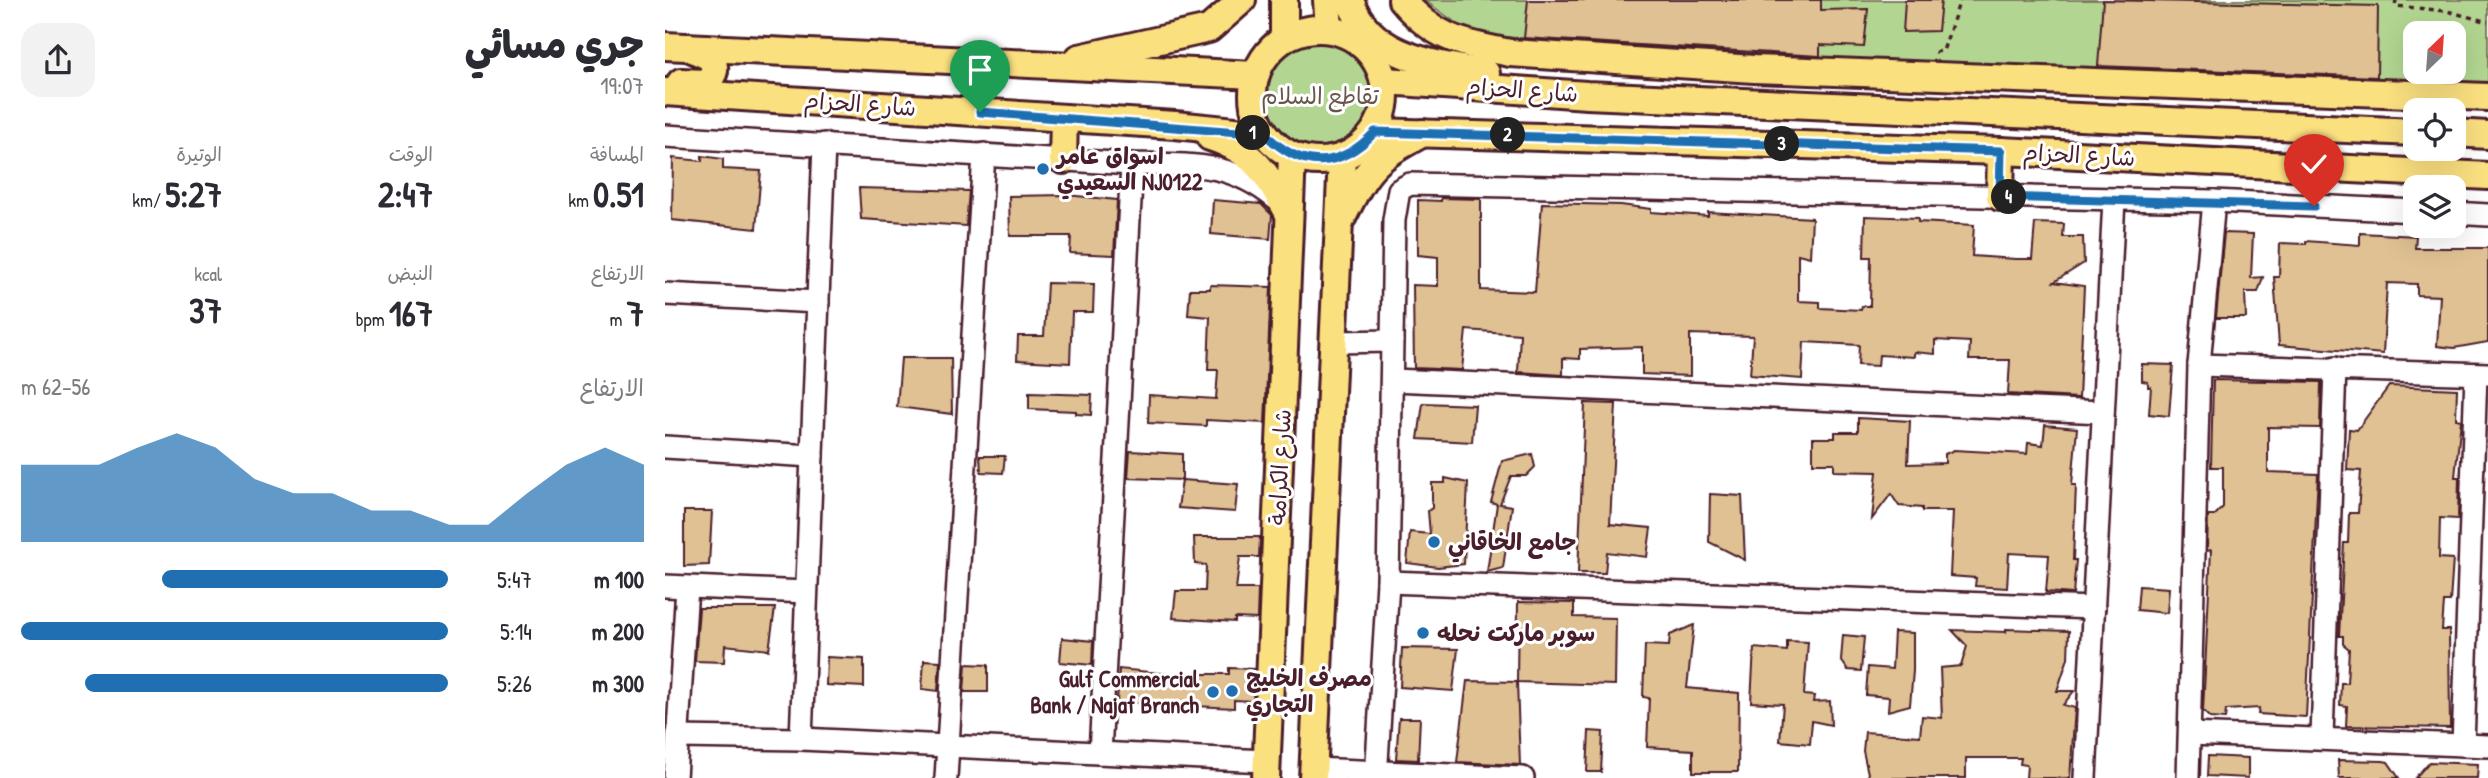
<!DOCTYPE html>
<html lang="ar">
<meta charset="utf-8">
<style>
:root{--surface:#fff;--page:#f2f2f3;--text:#2b2b33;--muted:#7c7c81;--accent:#1f6fb2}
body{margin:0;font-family:"Patrick Hand","Playpen Sans Arabic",sans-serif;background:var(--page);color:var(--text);direction:rtl;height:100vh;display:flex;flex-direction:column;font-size:26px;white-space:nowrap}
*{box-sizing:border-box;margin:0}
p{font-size:23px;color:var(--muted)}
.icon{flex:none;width:38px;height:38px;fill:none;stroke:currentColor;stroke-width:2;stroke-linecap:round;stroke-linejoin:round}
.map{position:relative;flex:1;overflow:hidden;direction:ltr}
.details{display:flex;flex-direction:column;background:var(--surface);width:665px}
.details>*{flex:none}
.needle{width:46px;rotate:25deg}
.fabs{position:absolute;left:1738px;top:21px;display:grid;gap:14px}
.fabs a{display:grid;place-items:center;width:63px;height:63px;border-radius:14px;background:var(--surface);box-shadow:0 7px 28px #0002;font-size:35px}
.pin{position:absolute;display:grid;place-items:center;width:60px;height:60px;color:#fff;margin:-72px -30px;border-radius:50% 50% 50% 0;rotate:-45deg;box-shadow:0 0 7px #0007}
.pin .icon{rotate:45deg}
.km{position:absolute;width:35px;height:35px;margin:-18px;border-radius:50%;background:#222;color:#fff;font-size:19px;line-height:35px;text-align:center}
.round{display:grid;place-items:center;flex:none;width:74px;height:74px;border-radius:21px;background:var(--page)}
.headline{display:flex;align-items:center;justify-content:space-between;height:119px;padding:0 21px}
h1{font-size:38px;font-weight:800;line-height:52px}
.metrics{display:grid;grid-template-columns:repeat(3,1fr);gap:10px;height:119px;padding:7px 21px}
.metrics div{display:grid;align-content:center}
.metrics b{font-size:35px;font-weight:800}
.metrics small{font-size:19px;font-weight:400}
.metrics p{font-size:19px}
.chart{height:196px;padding:14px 21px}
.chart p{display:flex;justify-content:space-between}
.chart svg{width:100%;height:126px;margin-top:7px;fill:var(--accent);opacity:.7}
ul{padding:0 21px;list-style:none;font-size:23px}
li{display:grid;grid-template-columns:112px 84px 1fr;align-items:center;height:52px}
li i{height:18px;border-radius:9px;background:var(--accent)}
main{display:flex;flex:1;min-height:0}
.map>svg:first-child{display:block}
.green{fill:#b2d691;stroke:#7e7a5e;stroke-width:2;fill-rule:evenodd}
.building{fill:#dfc193;stroke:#4a1f2b;stroke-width:2}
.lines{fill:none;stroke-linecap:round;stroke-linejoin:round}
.minor-casing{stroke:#4a1f2b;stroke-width:26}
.major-casing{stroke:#4a1f2b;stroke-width:32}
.path{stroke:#4a1f2b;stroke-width:3.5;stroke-dasharray:5 5;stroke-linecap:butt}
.minor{stroke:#fff;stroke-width:21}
.major{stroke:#fbe080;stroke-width:26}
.route-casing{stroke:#fff;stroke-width:14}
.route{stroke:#1f6fb2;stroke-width:9}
.poi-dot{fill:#1f6fb2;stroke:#fff;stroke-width:2.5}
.labels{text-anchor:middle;stroke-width:6;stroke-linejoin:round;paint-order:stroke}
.street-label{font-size:23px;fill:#4a1f2b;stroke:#fff}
.park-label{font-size:23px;fill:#69564a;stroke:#fff}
.poi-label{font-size:23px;font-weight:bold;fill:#4a1f2b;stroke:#fff;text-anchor:start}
</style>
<main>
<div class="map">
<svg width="1823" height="778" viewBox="0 0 1823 778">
<rect width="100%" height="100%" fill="#fff"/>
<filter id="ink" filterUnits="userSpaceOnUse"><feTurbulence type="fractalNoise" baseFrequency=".0143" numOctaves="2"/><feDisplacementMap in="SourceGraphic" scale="14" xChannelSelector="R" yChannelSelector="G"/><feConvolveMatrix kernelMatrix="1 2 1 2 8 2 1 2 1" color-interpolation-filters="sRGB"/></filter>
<g filter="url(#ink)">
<!-- green -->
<g class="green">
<path d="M759,0H1823V88L1266,65L808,35ZM1750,33H1788V72H1750Z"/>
<circle cx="655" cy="96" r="54"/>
</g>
<!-- building -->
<g class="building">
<polygon points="863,0 1156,0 1156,10 1203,9 1199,47 1155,45 1155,56 859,38"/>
<polygon points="1240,0 1276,0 1273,31 1238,32"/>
<polygon points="1438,0 1713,6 1712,77 1433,66"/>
<polygon points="37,156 58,159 58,169 96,171 91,229 7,220 8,158 37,161"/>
<polygon points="194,188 304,191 301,226 196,219"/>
<polygon points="401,195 452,200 449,255 405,253 406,236 345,236 344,196"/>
<polygon points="776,198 816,199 816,290 870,292 877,203 956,205 986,209 986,212 1043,216 1043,212 1147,218 1145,257 1133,254 1133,301 1155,302 1155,308 1196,310 1197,306 1205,306 1206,257 1199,257 1200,216 1253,218 1253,222 1309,225 1307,256 1351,259 1367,259 1370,223 1399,224 1398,237 1418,237 1419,263 1389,282 1419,286 1414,398 1343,394 1345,360 1304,360 1305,342 1270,340 1270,354 1249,352 1249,357 1214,355 1213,366 1193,365 1194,345 1139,342 1137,379 1085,375 1088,336 1025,334 1025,376 977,374 977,347 915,349 915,359 898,358 898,375 853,372 855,334 801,330 797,370 749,368 748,285 773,286 773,257 753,255 753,200 776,201"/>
<polygon points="548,200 596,204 607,215 605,239 546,234"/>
<polygon points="1559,233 1588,234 1586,278 1598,277 1593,292 1580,292 1581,318 1551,318"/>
<polygon points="1695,233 1751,236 1750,248 1823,248 1823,342 1789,348 1772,346 1775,296 1752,295 1752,284 1722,283 1718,354 1614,345 1609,277 1614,277 1615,243 1641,244 1641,241 1695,245"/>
<polygon points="382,283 429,284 428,312 407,312 405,363 352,360 353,336 379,336"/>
<polygon points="545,285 606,287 600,423 541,420 541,426 483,423 484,395 551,399 553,370 543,370 545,317 523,315 525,289 545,289"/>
<polygon points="236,358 286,358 287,414 232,407"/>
<polygon points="1477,364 1508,365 1504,416 1484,414 1486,387 1483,387 1483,382 1477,381"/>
<polygon points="1548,380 1656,382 1655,428 1603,427 1603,472 1653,474 1641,717 1593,714 1594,708 1561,710 1560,719 1545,718 1538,711 1546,550 1542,551 1543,516 1549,516 1558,507 1558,467 1546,467"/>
<polygon points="1724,386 1792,389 1791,419 1796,420 1790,477 1794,477 1793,519 1775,518 1774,558 1788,559 1785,602 1779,602 1777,630 1784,630 1785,728 1681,726 1682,706 1675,705 1676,683 1682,683 1684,649 1678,644 1678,636 1674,636 1679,543 1683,543 1684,513 1693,513 1696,471 1682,470 1684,429 1692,430"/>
<polygon points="364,393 427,395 426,415 411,414 411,411 364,409"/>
<polygon points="758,403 810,405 807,442 753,439"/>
<polygon points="920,403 951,404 945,524 986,528 982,557 942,552 940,573 913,573"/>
<polygon points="1193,418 1245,421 1243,464 1280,463 1280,454 1289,450 1362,454 1363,443 1378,445 1380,425 1412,428 1407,485 1411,485 1408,560 1411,560 1408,594 1381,592 1384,555 1344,553 1342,588 1310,586 1311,578 1285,576 1288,511 1257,511 1257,508 1234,506 1226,494 1207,519 1212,472 1169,471 1169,463 1148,463 1148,438 1170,438 1170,432 1193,432"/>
<polygon points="465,451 517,454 517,480 463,478"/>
<polygon points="867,454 870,467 861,476 846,476 835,504 847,506 838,568 822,572 832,504 826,502 837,461"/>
<polygon points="315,456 340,456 338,473 316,472"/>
<polygon points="780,478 803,483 799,564 773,567 742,563 745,532 765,534 763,511 767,508 767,483 780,483"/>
<polygon points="517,480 573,484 570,512 513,508"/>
<polygon points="1045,494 1077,496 1080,560 1044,542"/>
<polygon points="19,511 47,511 44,565 19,566"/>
<polygon points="529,537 595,537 594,557 575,557 571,589 593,589 592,619 570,618 570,622 508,618 511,591 540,591 541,565 530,564"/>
<polygon points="1474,586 1504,588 1502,613 1472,610"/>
<polygon points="853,602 909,603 909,617 951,618 950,685 852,682"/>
<polygon points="34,608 110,608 104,650 60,645 59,662 30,661"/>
<polygon points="1029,625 1022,688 1074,693 1073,772 1028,772 1028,750 982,747 984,698 978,697 980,645 1004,646 1005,635"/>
<polygon points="1341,629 1404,631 1403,658 1392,691 1409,691 1398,705 1410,708 1405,778 1361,778 1362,765 1355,764 1356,758 1301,758 1301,778 1204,778 1198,751 1200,732 1255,736 1257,716 1277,718 1275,668 1296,666 1302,646 1287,630 1341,632"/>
<polygon points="1229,632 1248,633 1248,671 1245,705 1223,711 1224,697 1201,695 1203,667 1227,669"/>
<polygon points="1178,635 1199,637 1196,671 1183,670 1176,660"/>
<polygon points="397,638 428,641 427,665 395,662"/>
<polygon points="1122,641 1143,642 1139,695 1149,696 1148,702 1165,701 1166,725 1147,721 1145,744 1115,741 1118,704 1086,702 1089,648 1122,651"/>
<polygon points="737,648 793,649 788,691 735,687"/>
<polygon points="162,657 199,659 199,687 161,685"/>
<polygon points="259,660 275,661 273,691 257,689"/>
<polygon points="301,664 323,665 323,692 299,692"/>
<polygon points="564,668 590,669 588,701 569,700 569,708 452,702 454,669 505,674 564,674"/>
<polygon points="802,681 852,682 855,765 792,762"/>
<polygon points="734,718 755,718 753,760 731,759"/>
<polygon points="924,731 938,732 936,772 922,772"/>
<polygon points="1543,756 1583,758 1583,778 1542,776"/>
<polygon points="1673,760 1718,761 1723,762 1734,778 1674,778"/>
<polygon points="1764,762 1813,764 1812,778 1750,778"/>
</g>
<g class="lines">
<defs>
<g id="minor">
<path d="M0,136L467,164C524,165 564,160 611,199"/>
<polyline points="1788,213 1823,215"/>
<polyline points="0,294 153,302"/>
<polyline points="669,342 727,341"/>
<polyline points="1534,365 1823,374"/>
<polyline points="728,380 1438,412"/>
<polyline points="0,447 147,456"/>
<polyline points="723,582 1429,608"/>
<polyline points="0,586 141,592"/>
<polyline points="1525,734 1823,746"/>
<polyline points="13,737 136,739 601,761"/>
<polyline points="1657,737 1670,368"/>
<polyline points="136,739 159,144"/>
<polyline points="1798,745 1811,374"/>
<polyline points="435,753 467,164"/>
<polyline points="648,769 858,778"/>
<polyline points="10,778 22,587"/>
<polyline points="281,778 319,154"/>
<polyline points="711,778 723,582 729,220 734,190 745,184 1549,201 1750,211"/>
<polyline points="1420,778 1449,199"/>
<polyline points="1523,778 1534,365 1549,201"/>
</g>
<g id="major">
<polyline points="619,0 619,38"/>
<polyline points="662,0 664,29"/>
<path d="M685,0C704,58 769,64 821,73"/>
<path d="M737,0C770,39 797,43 845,53L1089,69L1823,97"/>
<circle cx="654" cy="95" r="66"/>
<polyline points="0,46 590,75"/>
<polyline points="414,58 544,29 577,0"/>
<polyline points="720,81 922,95 1750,132"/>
<path d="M16,82L40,83C50,75 52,68 45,57L23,47"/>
<polyline points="0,92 510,125 600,134"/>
<polyline points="710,132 1336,151 1823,176"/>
<polyline points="1788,133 1823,135"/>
<path d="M545,137C591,152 602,174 624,214"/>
<polyline points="398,160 399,118"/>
<polyline points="1335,197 1336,151"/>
<path d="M678,216C703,166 710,159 758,133"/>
<polyline points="601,778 627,156"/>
<polyline points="648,778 677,157"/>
</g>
</defs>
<!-- minor casing -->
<use href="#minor" class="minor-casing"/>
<!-- major casing -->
<use href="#major" class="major-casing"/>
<!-- path -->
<g class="path">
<polyline points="1731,0 1730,6 1782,11 1823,22"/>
<polyline points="1270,52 1278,51 1295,0"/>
</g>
<!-- minor -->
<use href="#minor" class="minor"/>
<!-- major -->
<use href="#major" class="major"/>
</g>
</g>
<g class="lines" filter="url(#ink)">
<defs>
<path id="route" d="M315,112L600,134C637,171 675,169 710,132L1336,151L1335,197L1649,206"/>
</defs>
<!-- route casing -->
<use href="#route" class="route-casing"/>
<!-- route -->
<use href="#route" class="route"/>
</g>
<!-- markers -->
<g class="poi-dot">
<circle cx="378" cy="169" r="7"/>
<circle cx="769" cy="542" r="7"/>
<circle cx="758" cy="633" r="7"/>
<circle cx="567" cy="691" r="7"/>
<circle cx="548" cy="692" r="7"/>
</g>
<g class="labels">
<!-- street labels -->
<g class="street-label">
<text transform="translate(857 90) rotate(4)" y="8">شارع الحزام</text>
<text transform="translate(195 104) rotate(4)" y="8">شارع الحزام</text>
<text transform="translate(1414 155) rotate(3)" y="8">شارع الحزام</text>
<text transform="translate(615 467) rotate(-87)" y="8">شارع الكرامة</text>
</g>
<!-- park labels -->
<g class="park-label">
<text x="655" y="104">تقاطع السلام</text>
</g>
<!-- poi labels -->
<g class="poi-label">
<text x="392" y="164">اسواق عامر<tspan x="392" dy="26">السعيدي NJ0122</tspan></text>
<text x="783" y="550">جامع الخاقاني</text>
<text x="772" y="641">سوبر ماركت نحله</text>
<text x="581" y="686">مصرف الخليج<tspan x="581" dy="26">التجاري</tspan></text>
<text x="534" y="687" text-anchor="end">Gulf Commercial<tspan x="534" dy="26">Bank / Najaf Branch</tspan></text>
</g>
</g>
</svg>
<div class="fabs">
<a><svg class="needle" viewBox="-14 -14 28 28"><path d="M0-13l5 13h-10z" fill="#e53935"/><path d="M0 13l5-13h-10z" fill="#7c7c81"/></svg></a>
<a><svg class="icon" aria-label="locate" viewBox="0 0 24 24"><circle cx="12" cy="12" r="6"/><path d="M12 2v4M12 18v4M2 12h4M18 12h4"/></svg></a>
<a><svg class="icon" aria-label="layers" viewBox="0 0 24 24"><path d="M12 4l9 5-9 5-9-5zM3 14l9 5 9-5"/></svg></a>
</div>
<div class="pin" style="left:315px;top:112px;background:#1e9e55"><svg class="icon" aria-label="arrive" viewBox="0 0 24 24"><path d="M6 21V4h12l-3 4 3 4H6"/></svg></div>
<div class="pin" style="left:1649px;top:206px;background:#d93025"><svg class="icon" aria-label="check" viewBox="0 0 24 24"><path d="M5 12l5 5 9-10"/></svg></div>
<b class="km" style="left:588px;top:133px">1</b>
<b class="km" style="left:843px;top:135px">2</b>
<b class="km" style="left:1117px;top:144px">3</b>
<b class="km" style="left:1344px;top:197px">4</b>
</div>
<section class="details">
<div class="headline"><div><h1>جري مسائي</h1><p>19:07</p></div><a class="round"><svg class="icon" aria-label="share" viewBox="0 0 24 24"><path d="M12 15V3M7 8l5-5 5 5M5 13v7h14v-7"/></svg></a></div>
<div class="metrics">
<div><p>المسافة</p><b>0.51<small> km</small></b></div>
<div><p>الوقت</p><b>2:47</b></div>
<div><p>الوتيرة</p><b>5:27<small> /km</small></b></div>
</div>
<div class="metrics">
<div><p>الارتفاع</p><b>7<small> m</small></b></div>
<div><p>النبض</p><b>167<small> bpm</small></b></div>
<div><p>kcal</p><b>37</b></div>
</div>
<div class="chart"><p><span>الارتفاع</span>56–62 m</p>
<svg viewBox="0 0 160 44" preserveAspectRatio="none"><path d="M0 44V17L10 17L20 17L30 11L40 6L50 11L60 22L70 27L80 27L90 33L100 33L110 38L120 38L130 27L140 17L150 11L160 17V44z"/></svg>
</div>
<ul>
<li><b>100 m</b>5:47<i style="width:67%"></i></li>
<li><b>200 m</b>5:14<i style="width:100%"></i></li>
<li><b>300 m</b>5:26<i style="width:85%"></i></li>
</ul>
</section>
</main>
